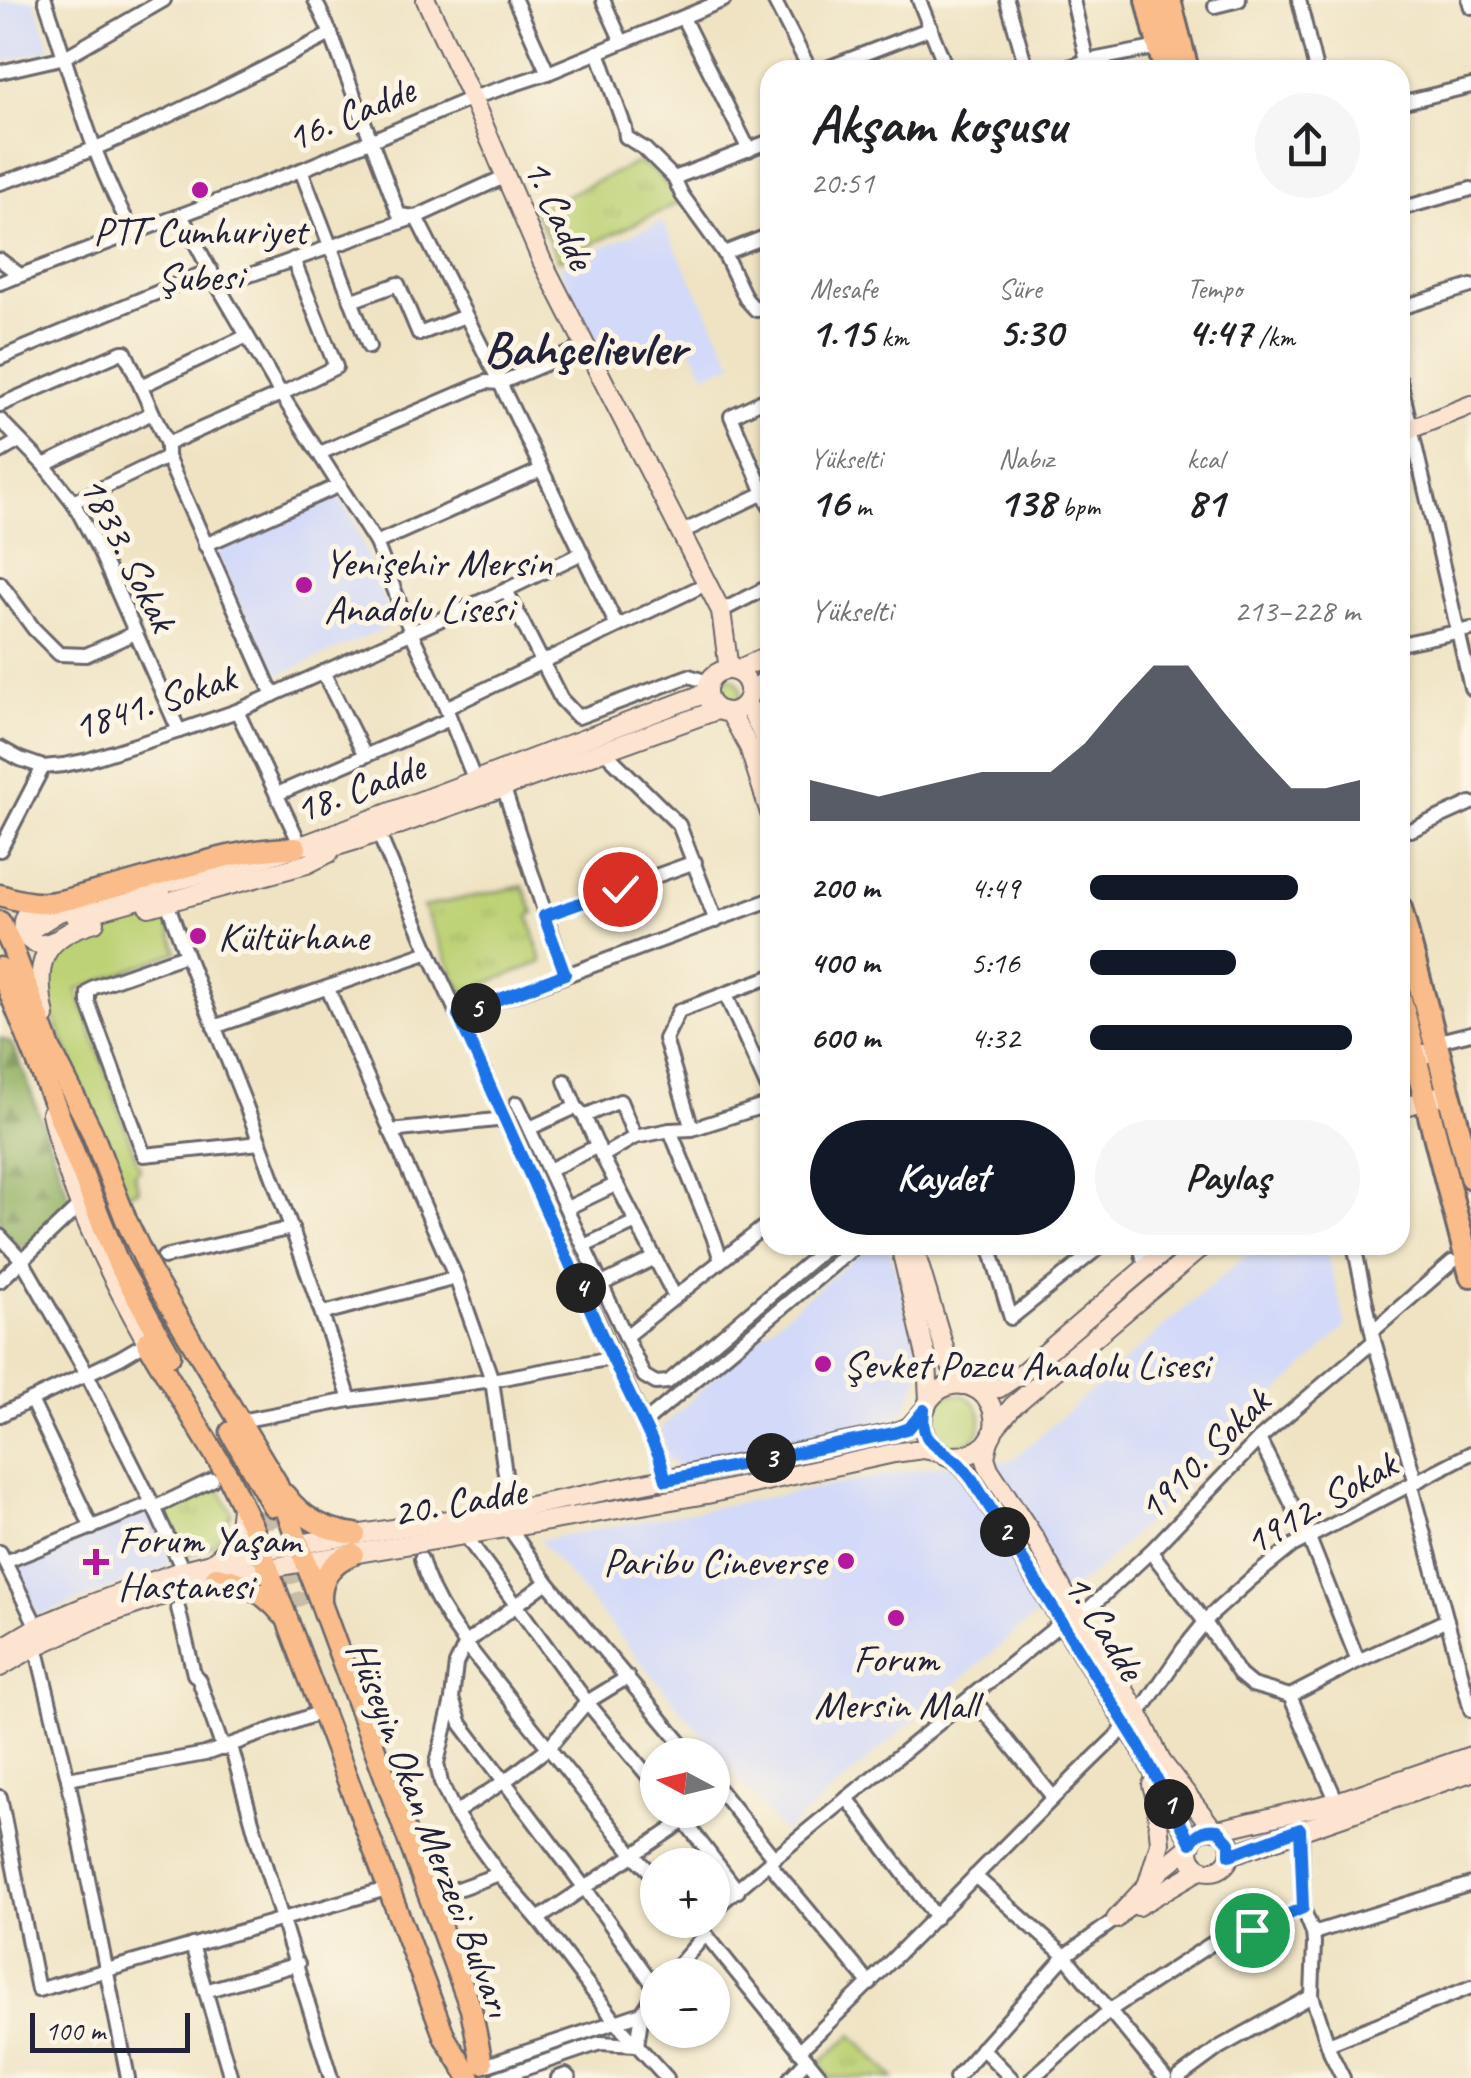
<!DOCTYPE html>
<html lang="tr">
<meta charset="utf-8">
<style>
:root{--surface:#fff;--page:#f6f6f6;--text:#202124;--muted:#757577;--accent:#111827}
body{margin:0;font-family:Caveat,sans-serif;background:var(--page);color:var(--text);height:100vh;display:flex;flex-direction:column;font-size:38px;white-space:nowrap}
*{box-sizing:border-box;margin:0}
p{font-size:32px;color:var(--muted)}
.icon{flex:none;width:55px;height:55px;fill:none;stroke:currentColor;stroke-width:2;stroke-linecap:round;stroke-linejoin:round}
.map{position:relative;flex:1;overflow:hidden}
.details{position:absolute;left:760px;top:60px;width:650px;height:1195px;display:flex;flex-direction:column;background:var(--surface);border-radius:30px;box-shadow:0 2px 8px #0004}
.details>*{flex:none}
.needle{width:65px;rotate:277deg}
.buttons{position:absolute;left:640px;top:1738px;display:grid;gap:20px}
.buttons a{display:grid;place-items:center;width:90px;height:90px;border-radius:50%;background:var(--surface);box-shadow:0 2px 8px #0004;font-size:50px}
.scale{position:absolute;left:30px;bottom:25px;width:160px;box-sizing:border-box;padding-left:10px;border:5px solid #22223b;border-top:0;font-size:28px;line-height:35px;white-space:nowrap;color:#22223b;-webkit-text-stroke:8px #fcf5e5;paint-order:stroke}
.pin{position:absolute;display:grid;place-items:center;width:85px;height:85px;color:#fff;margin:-42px;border:5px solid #fff;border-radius:50%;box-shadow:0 2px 10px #0007}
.km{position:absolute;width:50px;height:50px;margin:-25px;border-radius:50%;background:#222;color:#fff;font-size:28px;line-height:50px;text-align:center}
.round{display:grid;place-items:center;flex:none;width:105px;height:105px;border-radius:52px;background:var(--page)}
.headline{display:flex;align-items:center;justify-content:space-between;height:170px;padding:0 50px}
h1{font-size:55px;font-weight:700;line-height:75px}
.metrics{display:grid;grid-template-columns:repeat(3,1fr);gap:15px;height:170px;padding:10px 50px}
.metrics div{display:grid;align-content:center}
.metrics b{font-size:42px;font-weight:700}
.metrics small{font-size:28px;font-weight:400}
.metrics p{font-size:28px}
.chart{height:280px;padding:20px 50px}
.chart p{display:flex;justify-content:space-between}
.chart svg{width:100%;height:180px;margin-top:10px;fill:var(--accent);opacity:.7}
.cta{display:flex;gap:20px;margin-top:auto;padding:20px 50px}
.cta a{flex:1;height:115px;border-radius:60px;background:var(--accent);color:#fff;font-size:40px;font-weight:700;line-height:115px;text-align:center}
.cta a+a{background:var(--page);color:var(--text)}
ul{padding:0 50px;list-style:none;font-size:32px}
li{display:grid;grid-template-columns:160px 120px 1fr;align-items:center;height:75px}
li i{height:25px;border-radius:12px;background:var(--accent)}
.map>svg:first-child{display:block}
.built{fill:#d2d9f9}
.green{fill:#bdd276;stroke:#707a58;stroke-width:2.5}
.forest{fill:url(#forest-firs);stroke:#5c6b51;stroke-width:2.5}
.park{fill:url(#park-tufts);stroke:#707a58;stroke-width:2.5}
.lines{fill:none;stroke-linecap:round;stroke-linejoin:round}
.primary-tunnel{stroke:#c6bca8;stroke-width:20;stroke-dasharray:20 10;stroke-linecap:butt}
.street-casing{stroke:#6a666b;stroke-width:18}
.secondary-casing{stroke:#6a666b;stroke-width:22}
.primary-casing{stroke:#6a666b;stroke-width:25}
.highway-casing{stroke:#6a666b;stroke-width:28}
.street{stroke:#fff;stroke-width:12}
.secondary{stroke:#fde4d0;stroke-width:18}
.primary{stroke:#f9bc8a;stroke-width:20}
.highway{stroke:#f9bc8a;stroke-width:22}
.route-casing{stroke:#fff;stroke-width:20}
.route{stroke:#1a73e8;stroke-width:12}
.poi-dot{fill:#b5179e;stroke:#fcf5e5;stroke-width:4}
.labels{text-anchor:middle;stroke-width:10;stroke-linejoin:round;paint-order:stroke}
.street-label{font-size:40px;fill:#22223b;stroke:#fcf5e5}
.poi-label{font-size:40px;fill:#22223b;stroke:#fcf5e5;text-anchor:start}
.district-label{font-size:50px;font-weight:bold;fill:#22223b;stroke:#fcf5e5}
</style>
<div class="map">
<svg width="1471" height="2078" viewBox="0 0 1471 2078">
<defs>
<pattern id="forest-firs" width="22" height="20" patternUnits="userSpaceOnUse" patternTransform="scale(2.5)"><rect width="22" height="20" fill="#96b467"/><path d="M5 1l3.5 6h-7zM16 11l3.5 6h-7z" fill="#7a9256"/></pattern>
<pattern id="park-tufts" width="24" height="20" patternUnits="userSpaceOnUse" patternTransform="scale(2.5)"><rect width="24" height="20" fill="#bdd276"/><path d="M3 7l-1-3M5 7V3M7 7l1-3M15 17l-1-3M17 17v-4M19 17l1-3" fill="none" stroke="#a2b467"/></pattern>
</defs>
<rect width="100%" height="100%" fill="#fcf5e5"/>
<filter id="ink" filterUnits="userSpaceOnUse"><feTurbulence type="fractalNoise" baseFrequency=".01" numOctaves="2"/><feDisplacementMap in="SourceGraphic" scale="20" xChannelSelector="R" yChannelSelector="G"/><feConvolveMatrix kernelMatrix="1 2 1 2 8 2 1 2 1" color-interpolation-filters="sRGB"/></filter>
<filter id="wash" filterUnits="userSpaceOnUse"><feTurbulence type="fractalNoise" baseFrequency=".0048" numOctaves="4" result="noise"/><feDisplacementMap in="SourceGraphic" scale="40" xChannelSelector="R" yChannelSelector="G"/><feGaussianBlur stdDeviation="2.25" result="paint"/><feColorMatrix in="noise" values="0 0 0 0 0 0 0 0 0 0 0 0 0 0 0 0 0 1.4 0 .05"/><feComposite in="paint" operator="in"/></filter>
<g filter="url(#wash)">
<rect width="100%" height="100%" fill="#efe3c3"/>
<!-- built -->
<g class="built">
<polygon points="0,0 34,0 51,49 0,63"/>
<polygon points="662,221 734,364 705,374 689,343 669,336 613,360 602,339 594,337 559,266"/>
<polygon points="330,494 338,496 353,519 390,615 386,628 274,677 217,555 225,541"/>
<polygon points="870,1245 888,1245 917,1345 919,1378 905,1411 891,1419 678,1468 665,1455 662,1443 662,1427 743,1350"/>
<polygon points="1257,1245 1325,1245 1346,1326 1093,1574 1025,1624 784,1833 539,1540 958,1462 1011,1461"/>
<polygon points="147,1510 170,1559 167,1567 38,1616 15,1567 16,1564"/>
</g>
<!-- green -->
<g class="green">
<circle cx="727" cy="692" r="14"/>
<polygon points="164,911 177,952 77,990 140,1169 134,1173 139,1190 124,1195 50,1007 49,974 55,958 72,940 87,932"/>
<circle cx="955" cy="1420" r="26"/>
</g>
<!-- forest -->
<polygon class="forest" points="0,1038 11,1043 23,1070 72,1205 27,1248 16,1244 0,1226"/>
<!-- park -->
<g class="park">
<path d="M636,163C658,169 667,184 678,203L559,260L534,210Z"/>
<polygon points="523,886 534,913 529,916 542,962 462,993 423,907"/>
<polygon points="217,1484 232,1513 219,1542 190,1555 182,1552 161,1510"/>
<polygon points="852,2035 894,2078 831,2078 825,2073 821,2062"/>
</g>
</g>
<g filter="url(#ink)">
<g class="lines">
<!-- primary-tunnel -->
<g class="primary-tunnel">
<polyline points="273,1506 309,1603"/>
<polyline points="259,1510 295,1608"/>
</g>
<defs>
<g id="street">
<path d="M45,0C73,79 92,161 134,234"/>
<polyline points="315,0 331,34 399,215 416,217 500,383 617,626"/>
<polyline points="515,0 548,73"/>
<polyline points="603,0 622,42"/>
<polyline points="774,0 810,70"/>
<polyline points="919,0 947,70"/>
<polyline points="1007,0 1027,70"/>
<polyline points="1073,0 1089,70"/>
<polyline points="1299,0 1316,70"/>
<polyline points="1469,0 1471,7"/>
<polyline points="1215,6 1239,0"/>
<polyline points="683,18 749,150"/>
<polyline points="598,52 625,128 626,137 645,149 674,178 682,195 724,253 746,299 756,310 770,308"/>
<polyline points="822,70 931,28"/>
<polyline points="1060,70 1087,61 1159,47"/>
<polyline points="0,72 65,57 164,0"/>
<polyline points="1400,103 1471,86"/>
<polyline points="301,170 369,347"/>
<polyline points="674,178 770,141"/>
<path d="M0,183C116,147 223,89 331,34"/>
<polyline points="1400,209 1471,189"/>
<polyline points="181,215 218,286 281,394 376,543 411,632 446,708 475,781"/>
<polyline points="724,253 770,235"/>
<polyline points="0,260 20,275"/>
<polyline points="0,283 301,170 472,98 548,73 724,0"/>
<polyline points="218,286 416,217 504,177"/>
<polyline points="351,301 398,284 419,334 465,316"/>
<polyline points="1400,308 1471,286"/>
<polyline points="0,358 211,270"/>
<polyline points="1400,380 1471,688"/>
<polyline points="141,386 247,336"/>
<polyline points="770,397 731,416 770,507"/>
<polyline points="0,405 122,352 125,352 167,444 167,457 273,695"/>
<polyline points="0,420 44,465 73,502 100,552 179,731"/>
<polyline points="167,444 281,394 336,367 293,259"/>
<polyline points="0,452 19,441"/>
<polyline points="320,453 486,382 500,383 585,347"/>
<polyline points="44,465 152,413"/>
<polyline points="73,502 167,457"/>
<polyline points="680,533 768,491"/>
<polyline points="376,543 541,470"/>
<polyline points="205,545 340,485"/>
<polyline points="0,583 34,629 59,654 86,655 135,633"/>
<polyline points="506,590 561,699 578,717 689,676 708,682"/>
<polyline points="721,611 770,586"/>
<polyline points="1400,644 1471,629"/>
<polyline points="323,672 365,756"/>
<polyline points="446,708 706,584"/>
<polyline points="237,711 301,846"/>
<polyline points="0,748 20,759 43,767 64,765 88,760 179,731 237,711 506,590 582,553"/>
<polyline points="603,750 679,825 716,921"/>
<polyline points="503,786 565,974"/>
<polyline points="277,794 450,719"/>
<polyline points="1411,830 1471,803"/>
<polyline points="378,832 429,952 659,1456 667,1480"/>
<polyline points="0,850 43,767"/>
<path d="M167,902C194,980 227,1055 256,1132C289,1221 322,1309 350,1400"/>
<polyline points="544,916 695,862"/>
<polyline points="185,955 94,987 88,993 88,1002 144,1155 260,1143"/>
<polyline points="328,989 456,1278 492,1380 510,1510"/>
<polyline points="726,995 770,1093"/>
<polyline points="458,1015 770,900"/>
<polyline points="214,1027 429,952"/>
<polyline points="1435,1042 1471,1033"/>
<polyline points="565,1081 576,1107 584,1116 602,1156"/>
<polyline points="517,1103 644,1376 656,1383 668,1382 829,1245"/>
<polyline points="584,1116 620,1101 635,1137"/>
<polyline points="530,1128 576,1107"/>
<polyline points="692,1129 665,1039 679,1011 770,977"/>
<polyline points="670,1130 713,1236 721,1260"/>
<polyline points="390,1131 506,1119"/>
<polyline points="549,1170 598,1146"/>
<polyline points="567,1208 617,1184"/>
<polyline points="0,1236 22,1260 86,1372 152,1503 183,1570"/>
<polyline points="989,1245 1011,1318 1102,1245"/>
<polyline points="1140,1245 1145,1266"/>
<polyline points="1354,1245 1374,1341 1416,1483"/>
<polyline points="584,1246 636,1222"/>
<polyline points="164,1257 292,1228"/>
<polyline points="0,1281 80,1205"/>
<polyline points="602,1284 655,1258"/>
<polyline points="675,1297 602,1156 635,1137 670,1130 692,1129 770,1104"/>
<polyline points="324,1313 456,1278"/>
<polyline points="1374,1330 1452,1262"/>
<polyline points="626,1336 770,1222"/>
<polyline points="31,1400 92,1528"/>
<polyline points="0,1415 120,1358 147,1342"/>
<polyline points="240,1421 350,1400 492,1380 612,1358"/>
<polyline points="644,1423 857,1245"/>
<polyline points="1259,1439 1309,1538 1358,1661"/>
<polyline points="1411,1486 1471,1710"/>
<polyline points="154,1508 212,1480"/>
<polyline points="509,1528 547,1582 691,1755"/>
<polyline points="465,1535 587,1702 658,1788"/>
<polyline points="0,1552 37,1627"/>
<polyline points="1151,1552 1205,1622 1240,1675 1252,1685 1290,1696 1337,1802"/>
<path d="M421,1559C435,1612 475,1655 508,1697C550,1750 592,1802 634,1855L658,1880"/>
<polyline points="5,1562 152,1503"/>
<polyline points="547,1582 466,1643 456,1664 452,1699 461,1724 584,1887 657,1990"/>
<polyline points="178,1608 194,1674 199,1680 223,1749"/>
<polyline points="1080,1617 1153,1549 1259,1439 1374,1341"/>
<polyline points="36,1646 68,1779 128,2078"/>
<polyline points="1290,1696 1358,1661 1447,1620"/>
<polyline points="972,1697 1053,1797"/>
<polyline points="452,1700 437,1763 441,1783 455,1813 499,1874 538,1919 616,2022 667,2078"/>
<polyline points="1139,1714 1184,1648 1210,1616 1250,1580 1292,1546 1471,1453"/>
<polyline points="231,1746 255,1832 331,2078"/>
<polyline points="68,1779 205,1754 324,1711"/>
<polyline points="712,1781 774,1858"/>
<polyline points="0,1797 38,1990 390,1888"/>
<polyline points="847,1798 936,1917"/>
<polyline points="676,1810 738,1891"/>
<polyline points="455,1813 505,1781 548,1748 587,1702 628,1677"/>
<polyline points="1301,1829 1303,1908 1313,1933 1314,1943 1312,1996 1331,2054 1343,2078"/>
<polyline points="769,1863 870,1984"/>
<polyline points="975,1876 1065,1956 1165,2078"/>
<polyline points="441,1895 499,1874"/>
<polyline points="712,1911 774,1858 1061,1623"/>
<polyline points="538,1919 684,1821 694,1810"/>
<polyline points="694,1920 822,2078"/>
<polyline points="1313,1933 1471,1884"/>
<polyline points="192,1945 231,2078"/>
<polyline points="670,1975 705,1935"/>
<polyline points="205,1991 298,1964"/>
<polyline points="1328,2044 1471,1987"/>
<polyline points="637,2045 642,2013 658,1989"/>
<polyline points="982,2048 1011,2078"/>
<path d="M799,2051C911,1945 1015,1832 1127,1726"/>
<polyline points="484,2066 642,2013"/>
<polyline points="497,2078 600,2043 637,2045"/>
<polyline points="558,2078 566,2075 569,2078"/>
<polyline points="790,2078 807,2060"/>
<polyline points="956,2078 1065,1956 1116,1919"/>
<polyline points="1032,2078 1110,2010 1225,1935 1252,1930 1303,1908"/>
<polyline points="1178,2078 1220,2047 1312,1996"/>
</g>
<g id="secondary">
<polyline points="426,0 472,98 542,261 721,611 729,670"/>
<polyline points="1400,433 1471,405"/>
<circle cx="728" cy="691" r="21"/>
<polyline points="735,671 770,655"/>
<polyline points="749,695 770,676"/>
<polyline points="746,702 764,737 770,761"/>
<polyline points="730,713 749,747 770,813"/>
<polyline points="317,852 357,840 717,710"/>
<polyline points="145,888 228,868 301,846 706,693"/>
<path d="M47,903C44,905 33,909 30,910C17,920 22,942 39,944C44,945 51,942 56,940"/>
<polyline points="149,907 307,864 329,853"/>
<polyline points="76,917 161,893"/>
<polyline points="32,929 59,912 86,904"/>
<path d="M45,1016C34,965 40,937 95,922"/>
<polyline points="1400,1075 1424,1054"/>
<polyline points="1400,1108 1438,1096"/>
<path d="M51,1113C69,1194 107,1270 147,1342"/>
<polyline points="900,1245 927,1360 929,1400"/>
<polyline points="913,1245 948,1361 963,1385"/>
<polyline points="974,1388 999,1388 1023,1372 1172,1245"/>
<polyline points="994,1429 1013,1406 1204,1245"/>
<polyline points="989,1440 985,1457 989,1469 1035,1539 1067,1598 1139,1714 1161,1761 1214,1830"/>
<path d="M948,1456C1020,1459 999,1372 948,1386C939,1389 929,1397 926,1407C919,1422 923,1439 936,1450C942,1455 951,1456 957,1461C963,1466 968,1473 973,1479L1140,1747L1191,1843"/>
<path d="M214,1561C236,1545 241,1527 241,1501"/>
<polyline points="0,1649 37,1627 89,1605 183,1570 262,1550 510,1510 893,1433 909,1427 924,1410"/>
<polyline points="0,1667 36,1646 102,1616 216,1577 707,1494 894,1453 923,1449 943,1453"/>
<circle cx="1210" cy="1850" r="21"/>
<polyline points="1218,1830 1337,1802 1471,1756"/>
<polyline points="1230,1855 1471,1772"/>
<polyline points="1147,1886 1160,1843 1156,1798 1152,1785"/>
<polyline points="1138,1906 1201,1869"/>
<polyline points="1116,1919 1162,1869 1190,1846"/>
</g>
<g id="primary">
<path d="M0,895C15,900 30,904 46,903C63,902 82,895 99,891C164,876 229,848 296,848"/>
<polyline points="0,922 12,947 56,1064"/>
<polyline points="0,968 118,1263 170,1355"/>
<polyline points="53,1054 92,1132 126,1220 153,1277 276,1482 471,2009 482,2063"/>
<polyline points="147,1342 228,1476 252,1526 445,2038 470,2078"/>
<polyline points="231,1432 273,1506"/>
<path d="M285,1495C302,1518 327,1531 355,1534"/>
<path d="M216,1577C243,1581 265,1593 282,1614"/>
<path d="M321,1602C320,1578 331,1562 353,1554"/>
</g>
<g id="highway">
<polyline points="1148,0 1165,70"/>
<polyline points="1169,0 1187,70"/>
<polyline points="1400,908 1471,1177"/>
<polyline points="1400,999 1471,1275"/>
</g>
</defs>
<!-- street casing -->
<use href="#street" class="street-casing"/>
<!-- secondary casing -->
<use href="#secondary" class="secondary-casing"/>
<!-- primary casing -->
<use href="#primary" class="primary-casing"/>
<!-- highway casing -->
<use href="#highway" class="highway-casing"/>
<!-- street -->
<use href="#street" class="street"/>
<!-- secondary -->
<use href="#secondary" class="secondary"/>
<!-- primary -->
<use href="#primary" class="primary"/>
<!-- highway -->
<use href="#highway" class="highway"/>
</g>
</g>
<g class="lines" filter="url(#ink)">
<defs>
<path id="route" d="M620,889L544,916L565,974L458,1015L612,1358L659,1456L666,1480L894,1433L909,1428L924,1410C920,1443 934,1443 956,1461C962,1466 967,1473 972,1479L1140,1747L1191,1843C1197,1832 1205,1828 1218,1830L1230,1843V1855L1300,1829L1303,1908L1252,1930"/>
</defs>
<!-- route casing -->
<use href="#route" class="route-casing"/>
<!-- route -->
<use href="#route" class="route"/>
</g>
<!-- markers -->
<g class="poi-dot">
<circle cx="200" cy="190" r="10"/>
<circle cx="304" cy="585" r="10"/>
<circle cx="198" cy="936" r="10"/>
<circle cx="823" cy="1364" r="10"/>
<circle cx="846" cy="1561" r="10"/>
<path d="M91 1547h10v10h10v10h-10v10h-10v-10h-10v-10h10z"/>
<circle cx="896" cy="1618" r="10"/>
</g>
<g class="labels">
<!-- street labels -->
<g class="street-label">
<text transform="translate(350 113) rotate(-23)" y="14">16. Cadde</text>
<text transform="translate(560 213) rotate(65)" y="14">1. Cadde</text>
<text transform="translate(129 553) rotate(63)" y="14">1833. Sokak</text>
<text transform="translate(154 701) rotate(-18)" y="14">1841. Sokak</text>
<text transform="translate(359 787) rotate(-20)" y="14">18. Cadde</text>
<text transform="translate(1203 1454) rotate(-45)" y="14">1910. Sokak</text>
<text transform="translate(459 1501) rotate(-10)" y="14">20. Cadde</text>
<text transform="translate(1320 1502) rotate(-30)" y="14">1912. Sokak</text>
<text transform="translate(1105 1626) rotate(58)" y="14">1. Cadde</text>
<text transform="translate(431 1828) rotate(69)" y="14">Hüseyin Okan Merzeci Bulvarı</text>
</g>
<!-- poi labels -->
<g class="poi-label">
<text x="200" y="244" text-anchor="middle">PTT Cumhuriyet<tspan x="200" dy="46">Şubesi</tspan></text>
<text x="324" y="576">Yenişehir Mersin<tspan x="324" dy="46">Anadolu Lisesi</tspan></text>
<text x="218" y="950">Kültürhane</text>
<text x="843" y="1378">Şevket Pozcu Anadolu Lisesi</text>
<text x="118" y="1553">Forum Yaşam<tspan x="118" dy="46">Hastanesi</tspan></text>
<text x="826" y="1575" text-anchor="end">Paribu Cineverse</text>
<text x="896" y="1672" text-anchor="middle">Forum<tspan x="896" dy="46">Mersin Mall</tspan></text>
</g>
<!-- district labels -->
<g class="district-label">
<text x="585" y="365">Bahçelievler</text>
</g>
</g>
</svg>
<div class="buttons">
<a><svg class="needle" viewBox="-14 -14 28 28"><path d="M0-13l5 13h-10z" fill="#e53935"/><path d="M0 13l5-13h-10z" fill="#757577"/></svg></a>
<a>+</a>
<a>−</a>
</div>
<div class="scale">100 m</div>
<div class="pin" style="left:1252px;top:1930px;background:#1e9e55"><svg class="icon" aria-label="arrive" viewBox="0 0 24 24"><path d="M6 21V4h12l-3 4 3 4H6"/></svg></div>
<div class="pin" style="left:620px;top:889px;background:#d93025"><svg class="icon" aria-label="check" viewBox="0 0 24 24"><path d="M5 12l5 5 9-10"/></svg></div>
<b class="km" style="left:1169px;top:1804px">1</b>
<b class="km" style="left:1005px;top:1532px">2</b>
<b class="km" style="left:771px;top:1458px">3</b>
<b class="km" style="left:581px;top:1288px">4</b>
<b class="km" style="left:476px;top:1008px">5</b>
<section class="details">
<div class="headline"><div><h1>Akşam koşusu</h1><p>20:51</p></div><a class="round"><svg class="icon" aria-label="share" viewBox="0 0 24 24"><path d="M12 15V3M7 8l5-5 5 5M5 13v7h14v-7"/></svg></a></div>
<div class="metrics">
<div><p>Mesafe</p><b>1.15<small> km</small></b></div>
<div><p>Süre</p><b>5:30</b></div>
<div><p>Tempo</p><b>4:47<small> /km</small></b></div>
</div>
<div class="metrics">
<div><p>Yükselti</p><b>16<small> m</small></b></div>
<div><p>Nabız</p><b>138<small> bpm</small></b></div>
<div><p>kcal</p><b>81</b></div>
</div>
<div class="chart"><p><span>Yükselti</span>213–228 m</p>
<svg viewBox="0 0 160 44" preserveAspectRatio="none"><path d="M0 44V34L10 36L20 38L30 36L40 34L50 32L60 32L70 32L80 25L90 15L100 6L110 6L120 17L130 27L140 36L150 36L160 34V44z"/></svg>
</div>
<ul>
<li><b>200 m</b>4:49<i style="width:77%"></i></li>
<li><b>400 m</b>5:16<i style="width:54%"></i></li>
<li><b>600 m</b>4:32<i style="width:97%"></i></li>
</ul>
<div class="cta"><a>Kaydet</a><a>Paylaş</a></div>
</section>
</div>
